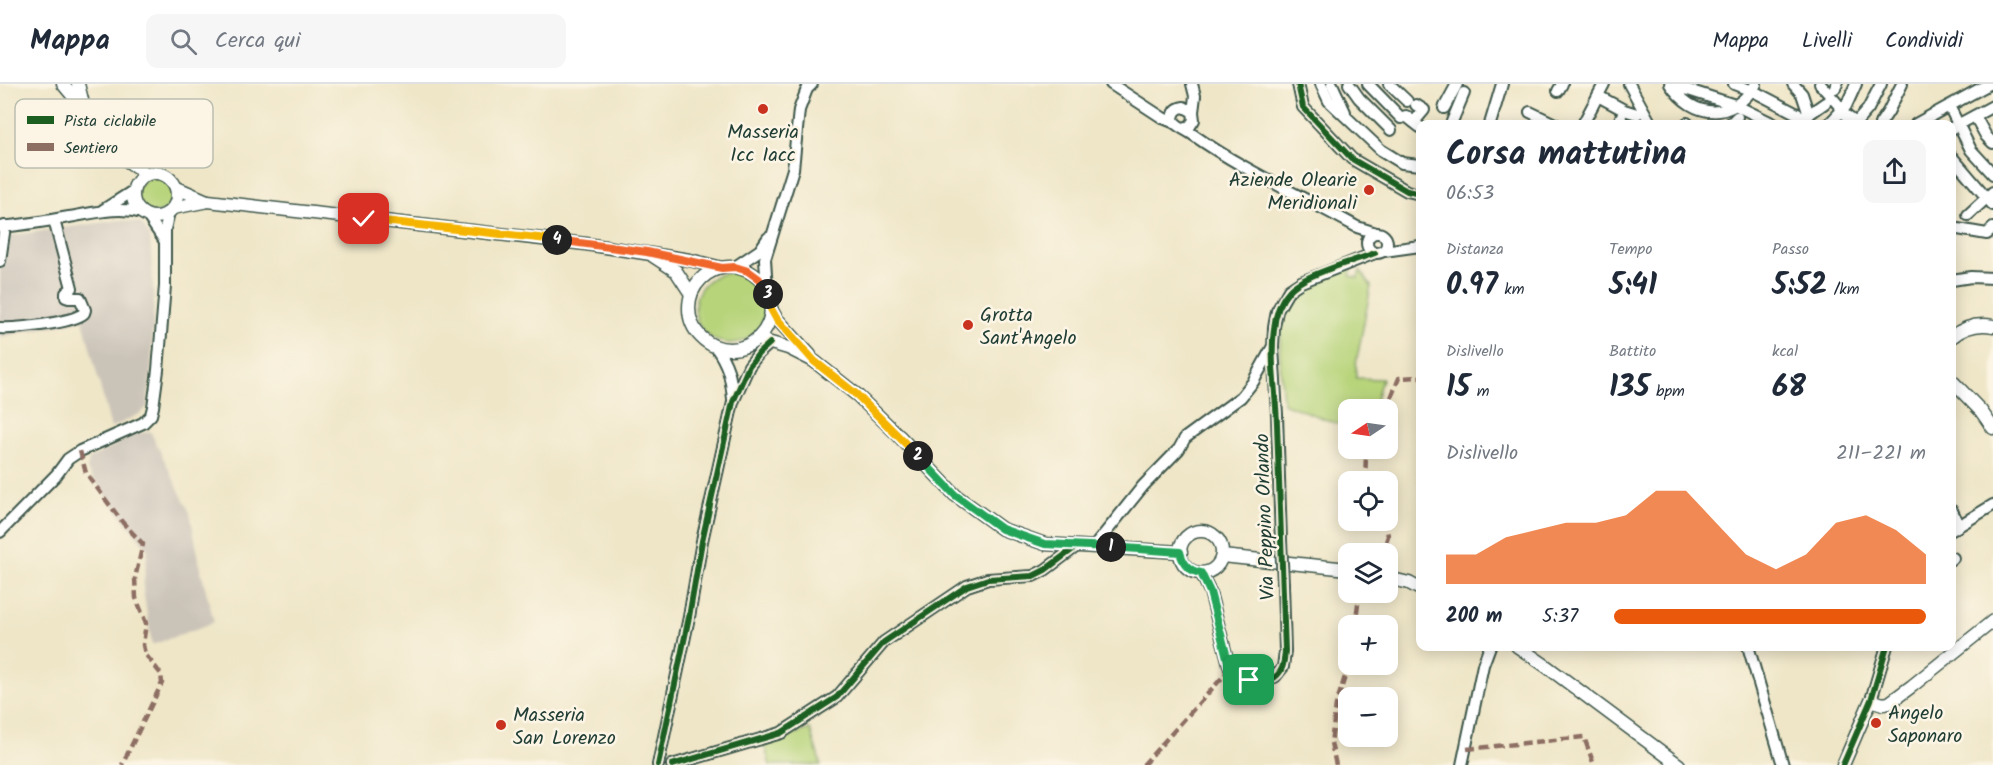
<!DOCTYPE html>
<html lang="it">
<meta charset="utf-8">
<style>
:root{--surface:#fff;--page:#f6f6f7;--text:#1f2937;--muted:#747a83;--line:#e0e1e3;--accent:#ea580c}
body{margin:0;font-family:Kalam,sans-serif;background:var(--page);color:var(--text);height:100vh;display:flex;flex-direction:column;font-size:22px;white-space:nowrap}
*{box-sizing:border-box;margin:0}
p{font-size:20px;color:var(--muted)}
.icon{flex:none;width:33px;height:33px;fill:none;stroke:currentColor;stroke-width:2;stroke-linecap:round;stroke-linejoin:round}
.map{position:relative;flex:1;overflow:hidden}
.sheet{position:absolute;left:1416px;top:36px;width:540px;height:531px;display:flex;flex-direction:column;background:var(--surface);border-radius:12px;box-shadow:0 3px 15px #0003}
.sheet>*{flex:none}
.needle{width:39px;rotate:257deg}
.tools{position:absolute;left:1338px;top:315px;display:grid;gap:12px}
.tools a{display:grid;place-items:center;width:60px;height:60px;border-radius:12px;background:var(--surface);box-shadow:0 3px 15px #0003;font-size:30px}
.pin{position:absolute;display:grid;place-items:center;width:51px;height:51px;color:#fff;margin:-26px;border-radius:12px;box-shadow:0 3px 9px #0006}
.km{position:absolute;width:30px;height:30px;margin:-15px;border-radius:50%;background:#222;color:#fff;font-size:16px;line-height:30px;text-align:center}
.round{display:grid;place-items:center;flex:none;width:63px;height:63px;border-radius:12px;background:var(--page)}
.summary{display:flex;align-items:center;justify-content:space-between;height:102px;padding:0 30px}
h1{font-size:33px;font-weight:800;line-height:45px}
.metrics{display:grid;grid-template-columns:repeat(3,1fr);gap:9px;height:102px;padding:6px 30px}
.metrics div{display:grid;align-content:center}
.metrics b{font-size:30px;font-weight:800}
.metrics small{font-size:16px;font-weight:400}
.metrics p{font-size:16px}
.chart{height:168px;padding:12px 30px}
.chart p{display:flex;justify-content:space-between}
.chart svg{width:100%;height:108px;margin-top:6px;fill:var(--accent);opacity:.7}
ul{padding:0 30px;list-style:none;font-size:20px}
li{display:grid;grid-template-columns:96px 72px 1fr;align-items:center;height:45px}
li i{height:15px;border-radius:8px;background:var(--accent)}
header{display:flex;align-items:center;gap:36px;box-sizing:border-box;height:84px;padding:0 30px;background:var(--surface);border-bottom:2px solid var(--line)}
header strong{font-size:28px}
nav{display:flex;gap:33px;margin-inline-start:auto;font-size:21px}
.search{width:420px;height:54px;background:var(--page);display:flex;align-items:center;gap:15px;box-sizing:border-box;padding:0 21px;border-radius:12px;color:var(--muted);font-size:22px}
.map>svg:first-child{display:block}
.industrial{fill:#cac3b8}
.green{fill:#b7d47a;stroke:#6b8857;stroke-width:1.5}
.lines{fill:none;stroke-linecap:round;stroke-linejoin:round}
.minor-casing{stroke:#3e564a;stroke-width:14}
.major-casing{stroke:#3e564a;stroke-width:15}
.minor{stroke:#fff;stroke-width:10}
.major{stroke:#fff;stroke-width:12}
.minor-bridge-casing{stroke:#3e564a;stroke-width:14;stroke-linecap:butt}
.minor-bridge{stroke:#fff;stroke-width:10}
.quiet{stroke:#8d6e63;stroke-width:4.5;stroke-dasharray:9 4.5;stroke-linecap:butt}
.cycleway-casing{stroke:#fcf5e5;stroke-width:10}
.cycleway{stroke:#1b5e20;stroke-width:6}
.split-1-casing{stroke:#fff;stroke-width:12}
.split-2-casing{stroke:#fff;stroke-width:12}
.split-3-casing{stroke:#fff;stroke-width:12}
.split-4-casing{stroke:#fff;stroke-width:12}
.split-5-casing{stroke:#fff;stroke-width:12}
.split-1{stroke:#22a559;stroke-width:8}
.split-2{stroke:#22a559;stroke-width:8}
.split-3{stroke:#f5b400;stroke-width:8}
.split-4{stroke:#f0652b;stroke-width:8}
.split-5{stroke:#f5b400;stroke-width:8}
.poi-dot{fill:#c8321e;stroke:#fcf5e5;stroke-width:2}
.labels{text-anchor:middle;stroke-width:5;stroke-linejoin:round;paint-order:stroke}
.poi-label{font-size:20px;fill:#1f3d34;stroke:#fcf5e5;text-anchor:start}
.street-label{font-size:20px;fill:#1f3d34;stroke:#fcf5e5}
.key{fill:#fcf5e5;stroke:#babeb0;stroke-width:1.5}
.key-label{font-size:16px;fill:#1f3d34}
</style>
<header>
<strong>Mappa</strong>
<div class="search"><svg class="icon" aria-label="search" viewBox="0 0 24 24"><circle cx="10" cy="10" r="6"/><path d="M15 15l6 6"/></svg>Cerca qui</div>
<nav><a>Mappa</a><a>Livelli</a><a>Condividi</a></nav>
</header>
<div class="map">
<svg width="1993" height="681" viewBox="0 0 1993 681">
<rect width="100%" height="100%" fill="#fcf5e5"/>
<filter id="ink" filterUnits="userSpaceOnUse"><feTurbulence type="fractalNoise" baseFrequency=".0167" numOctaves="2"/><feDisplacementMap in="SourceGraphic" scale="12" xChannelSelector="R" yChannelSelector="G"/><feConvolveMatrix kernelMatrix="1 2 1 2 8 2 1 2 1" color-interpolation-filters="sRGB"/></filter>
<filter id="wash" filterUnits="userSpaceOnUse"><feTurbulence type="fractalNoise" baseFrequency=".008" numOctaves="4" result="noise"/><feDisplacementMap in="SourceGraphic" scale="24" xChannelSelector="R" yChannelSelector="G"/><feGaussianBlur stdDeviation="1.35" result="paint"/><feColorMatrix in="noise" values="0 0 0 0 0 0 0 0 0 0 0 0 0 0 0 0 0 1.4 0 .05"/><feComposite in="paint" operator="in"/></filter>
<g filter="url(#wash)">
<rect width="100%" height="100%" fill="#efe6c8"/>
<!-- industrial -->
<g class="industrial">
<polygon points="120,136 141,139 150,152 154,219 151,289 147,323 141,329 111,344 83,236 0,253 0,153"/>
<polygon points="150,347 190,429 201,487 214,538 152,561 143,505 148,465 125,437 87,386 89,375 136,350"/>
</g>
<!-- green -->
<g class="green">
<circle cx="155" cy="111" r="18"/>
<path d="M1352,184L1350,192L1358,194L1360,186L1371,202L1356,280V294L1382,295L1373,325L1348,326V344L1283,319C1281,281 1270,225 1308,202C1321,194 1338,189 1352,184Z"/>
<circle cx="730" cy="224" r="35"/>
<polygon points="810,645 821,681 770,681 764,659"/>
</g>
</g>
<g filter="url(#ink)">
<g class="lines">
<defs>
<g id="minor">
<polyline points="1111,0 1163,34 1175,39"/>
<polyline points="1192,0 1195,12 1193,28"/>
<polyline points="1298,0 1303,23 1352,75 1407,107 1420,110"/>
<polyline points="1321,0 1329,17 1381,66 1402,79 1420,81"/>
<polyline points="1332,0 1345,28"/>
<polyline points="1349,0 1359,14 1391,46"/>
<polyline points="1368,0 1401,34 1406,32 1420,43"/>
<polyline points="1389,0 1407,17"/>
<polyline points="1629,0 1651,40"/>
<path d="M1670,0C1694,36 1733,37 1756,0"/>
<polyline points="1734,0 1755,8 1805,34"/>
<polyline points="1793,0 1802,10 1809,31"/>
<polyline points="1820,0 1843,26 1844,30 1857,40"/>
<polyline points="1679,3 1735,21 1774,40"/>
<polyline points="1835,4 1837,0"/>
<polyline points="1558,7 1562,0"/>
<polyline points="1598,12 1624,26 1637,30"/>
<polyline points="1949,22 1971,66 1993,90"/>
<polyline points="1444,24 1457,0"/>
<polyline points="1530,28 1555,40"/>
<polyline points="1975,32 1986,52 1993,59"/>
<polyline points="1414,38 1424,26 1416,21"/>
<polyline points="1687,39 1688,40"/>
<polyline points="1451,40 1464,9"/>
<polyline points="1490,40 1502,0"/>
<polyline points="1583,40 1604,0"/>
<polyline points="1620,40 1621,33"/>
<polyline points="1730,40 1737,33"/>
<polyline points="1795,40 1825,19"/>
<polyline points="1829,40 1846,22 1856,0"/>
<polyline points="1855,40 1868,25 1881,0"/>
<polyline points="1880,40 1888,28 1902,0"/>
<polyline points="1916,40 1989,0"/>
<path d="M1183,44L1190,42L1194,36L1193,28L1184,23C1176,24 1173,29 1173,37C1178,43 1185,45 1192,50C1244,87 1302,112 1357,143L1376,149"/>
<polyline points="1952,44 1993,22"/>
<polyline points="1952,73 1993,121"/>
<polyline points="103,126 133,107"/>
<polyline points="147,131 164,156"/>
<polyline points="1968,131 1993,108"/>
<path d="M0,143C23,141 47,137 69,133C94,129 118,122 143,129"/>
<polyline points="1952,144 1987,150 1993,144"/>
<circle cx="1377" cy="159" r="10"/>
<polyline points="1384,167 1420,162"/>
<polyline points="0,177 5,142"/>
<polyline points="735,183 760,166 768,154"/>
<polyline points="1952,196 1971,193 1993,194"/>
<polyline points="767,207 765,175 793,85 799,26 807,5 812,0"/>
<path d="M0,244C16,245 73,239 84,229L85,226L80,214H69L66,213V209L72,204L54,136"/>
<path d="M715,262C728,280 731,293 733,315"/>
<polyline points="1952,427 1959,441"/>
<polyline points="1952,446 1993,421"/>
<polyline points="0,448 57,390 68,375 80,367 143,339 151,331 153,323 158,286 165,202 165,145 169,128"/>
<polyline points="1281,457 1277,331 1273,263 1274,243 1277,227 1289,206 1301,198 1375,169"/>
<polyline points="1094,463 1143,402 1179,365 1185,354 1241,313 1253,298 1272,264"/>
<polyline points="1952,475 1953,474"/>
<polyline points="1201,489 1210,508 1230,585 1242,594 1256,597 1275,593 1283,583 1285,567 1283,500"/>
<polyline points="1748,562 1783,681"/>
<polyline points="1871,616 1887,562"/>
<polyline points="658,681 689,533 702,457 733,318 749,282 759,269 770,259"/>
<polyline points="672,681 781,649 837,613 884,558 967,502 988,495 1033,492 1045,486 1077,462"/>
<polyline points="1462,681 1483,581 1490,562"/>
</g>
<g id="major">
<polyline points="63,0 126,76 147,90"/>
<polyline points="78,0 83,20"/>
<circle cx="155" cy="111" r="22"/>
<polyline points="177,104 207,117"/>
<polyline points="173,124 208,117 586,160 690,176 722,184"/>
<polyline points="653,172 676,187 691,210"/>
<circle cx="730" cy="224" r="41"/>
<polyline points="771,225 776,234 810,271"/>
<path d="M1952,253C1964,243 1977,239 1993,242"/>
<polyline points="757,255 788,264 814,277 857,311 899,352 955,411 1002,445 1045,460 1181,468"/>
<polyline points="1952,297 1981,327 1993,344"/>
<circle cx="1201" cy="468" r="21"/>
<polyline points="1222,472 1348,485"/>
<polyline points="1388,494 1409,499 1420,505"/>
<polyline points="1517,562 1546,582 1679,681"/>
<polyline points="1843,681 1871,616 1883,620 1889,619 1912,602 1993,537"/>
</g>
</defs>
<!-- minor casing -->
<use href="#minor" class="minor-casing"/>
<!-- major casing -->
<use href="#major" class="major-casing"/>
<!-- minor -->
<use href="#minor" class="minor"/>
<!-- major -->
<use href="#major" class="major"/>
<defs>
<polyline id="minor-bridge" points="1281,457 1283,500"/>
</defs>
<!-- minor-bridge casing -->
<use href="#minor-bridge" class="minor-bridge-casing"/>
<!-- minor-bridge -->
<use href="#minor-bridge" class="minor-bridge"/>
<!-- quiet -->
<g class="quiet">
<polyline points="1386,326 1399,294 1420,293"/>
<polyline points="80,367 86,389 123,439 143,460 135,494 136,514 146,539 143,561 145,570 161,590 162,599 122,681"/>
<polyline points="1365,398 1366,371 1369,364"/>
<polyline points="1382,470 1388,452 1385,436"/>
<polyline points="1355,542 1358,520 1364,508"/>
<polyline points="1467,665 1584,653 1594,681"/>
<polyline points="1143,681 1230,585"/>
<polyline points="1336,681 1331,659 1336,621 1349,580"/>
</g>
<defs>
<g id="cycleway">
<polyline points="1298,0 1303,23 1352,75 1407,107 1420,110"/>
<path d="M1201,489C1211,509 1215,530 1221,551C1223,562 1225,573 1230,583C1237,598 1262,602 1275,593C1284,587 1284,576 1285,567C1282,492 1280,416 1277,340C1276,309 1270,276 1274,245C1275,232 1280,217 1289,207C1302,191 1354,177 1375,169"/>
<polyline points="658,681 689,533 702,457 733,318 749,282 759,269 770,259"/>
<polyline points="672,681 781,649 837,613 884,558 967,502 988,495 1033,492 1045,486 1077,462"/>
<polyline points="1843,681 1871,616 1887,562"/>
</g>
</defs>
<!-- cycleway casing -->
<use href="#cycleway" class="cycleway-casing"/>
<!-- cycleway -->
<use href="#cycleway" class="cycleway"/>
</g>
</g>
<g class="lines" filter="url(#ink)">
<defs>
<path id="split-1" d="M1111,463L1180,468C1183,480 1189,487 1201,489L1210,508L1230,585L1242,594L1249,596"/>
<polyline id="split-2" points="918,372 955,411 1002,445 1045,460 1111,463"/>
<polyline id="split-3" points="768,210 771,225 776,234 814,277 857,311 918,372"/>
<polyline id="split-4" points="557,156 647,168 722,184 735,183 748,187 759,195 768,210"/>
<polyline id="split-5" points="364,135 557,156"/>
</defs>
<!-- split-1 casing -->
<use href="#split-1" class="split-1-casing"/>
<!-- split-2 casing -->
<use href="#split-2" class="split-2-casing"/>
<!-- split-3 casing -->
<use href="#split-3" class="split-3-casing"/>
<!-- split-4 casing -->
<use href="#split-4" class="split-4-casing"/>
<!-- split-5 casing -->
<use href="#split-5" class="split-5-casing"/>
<!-- split-1 -->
<use href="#split-1" class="split-1"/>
<!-- split-2 -->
<use href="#split-2" class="split-2"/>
<!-- split-3 -->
<use href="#split-3" class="split-3"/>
<!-- split-4 -->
<use href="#split-4" class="split-4"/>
<!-- split-5 -->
<use href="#split-5" class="split-5"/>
</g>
<!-- markers -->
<g class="poi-dot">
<circle cx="763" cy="25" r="6"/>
<circle cx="1369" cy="106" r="6"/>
<circle cx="968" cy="241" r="6"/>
<circle cx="1876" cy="639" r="6"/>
<circle cx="501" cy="641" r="6"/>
</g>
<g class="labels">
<!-- poi labels -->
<g class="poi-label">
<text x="763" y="54" text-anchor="middle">Masseria<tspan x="763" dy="23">Icc Iacc</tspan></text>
<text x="1357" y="102" text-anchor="end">Aziende Olearie<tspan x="1357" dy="23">Meridionali</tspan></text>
<text x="980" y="237">Grotta<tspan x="980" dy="23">Sant'Angelo</tspan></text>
<text x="1888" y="635">Angelo<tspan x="1888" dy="23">Saponaro</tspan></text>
<text x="513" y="637">Masseria<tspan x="513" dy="23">San Lorenzo</tspan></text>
</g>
<!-- street labels -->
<g class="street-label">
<text transform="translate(1264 433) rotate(-92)" y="7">Via Peppino Orlando</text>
</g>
</g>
<!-- legend -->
<rect x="15" y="15" width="198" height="69" rx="9" class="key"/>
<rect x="27" y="32" width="27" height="8" fill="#1b5e20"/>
<rect x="27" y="59" width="27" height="8" fill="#8d6e63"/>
<g class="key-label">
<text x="64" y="42">Pista ciclabile</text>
<text x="64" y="69">Sentiero</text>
</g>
</svg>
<div class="tools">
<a><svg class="needle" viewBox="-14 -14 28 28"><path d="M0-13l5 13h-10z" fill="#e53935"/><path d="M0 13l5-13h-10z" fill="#747a83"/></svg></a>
<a><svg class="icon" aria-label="locate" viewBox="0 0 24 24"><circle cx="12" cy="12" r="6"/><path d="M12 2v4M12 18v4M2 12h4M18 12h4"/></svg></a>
<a><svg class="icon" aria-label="layers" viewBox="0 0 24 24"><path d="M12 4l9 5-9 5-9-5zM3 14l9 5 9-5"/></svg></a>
<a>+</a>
<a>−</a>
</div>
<div class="pin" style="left:1249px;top:596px;background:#1e9e55"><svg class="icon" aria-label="arrive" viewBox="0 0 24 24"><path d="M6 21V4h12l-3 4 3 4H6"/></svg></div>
<div class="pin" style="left:364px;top:135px;background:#d93025"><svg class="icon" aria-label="check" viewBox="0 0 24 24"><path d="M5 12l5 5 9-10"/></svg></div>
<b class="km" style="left:1111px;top:463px">1</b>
<b class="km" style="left:918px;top:372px">2</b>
<b class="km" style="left:768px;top:210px">3</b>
<b class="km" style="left:557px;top:156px">4</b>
<section class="sheet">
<div class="summary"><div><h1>Corsa mattutina</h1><p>06:53</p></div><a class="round"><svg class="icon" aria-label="share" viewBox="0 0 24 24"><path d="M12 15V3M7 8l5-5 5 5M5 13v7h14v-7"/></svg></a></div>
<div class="metrics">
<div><p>Distanza</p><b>0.97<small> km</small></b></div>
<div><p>Tempo</p><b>5:41</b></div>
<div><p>Passo</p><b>5:52<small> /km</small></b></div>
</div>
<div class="metrics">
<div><p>Dislivello</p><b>15<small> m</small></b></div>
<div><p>Battito</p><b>135<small> bpm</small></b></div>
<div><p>kcal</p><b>68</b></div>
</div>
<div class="chart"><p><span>Dislivello</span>211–221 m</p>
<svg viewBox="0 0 160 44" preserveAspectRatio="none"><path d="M0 44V32L10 32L20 25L30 22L40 19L50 19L60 16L70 6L80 6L90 19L100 32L110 38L120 32L130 19L140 16L150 22L160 32V44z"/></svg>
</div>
<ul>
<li><b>200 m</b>5:37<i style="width:100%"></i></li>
</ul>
</section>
</div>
